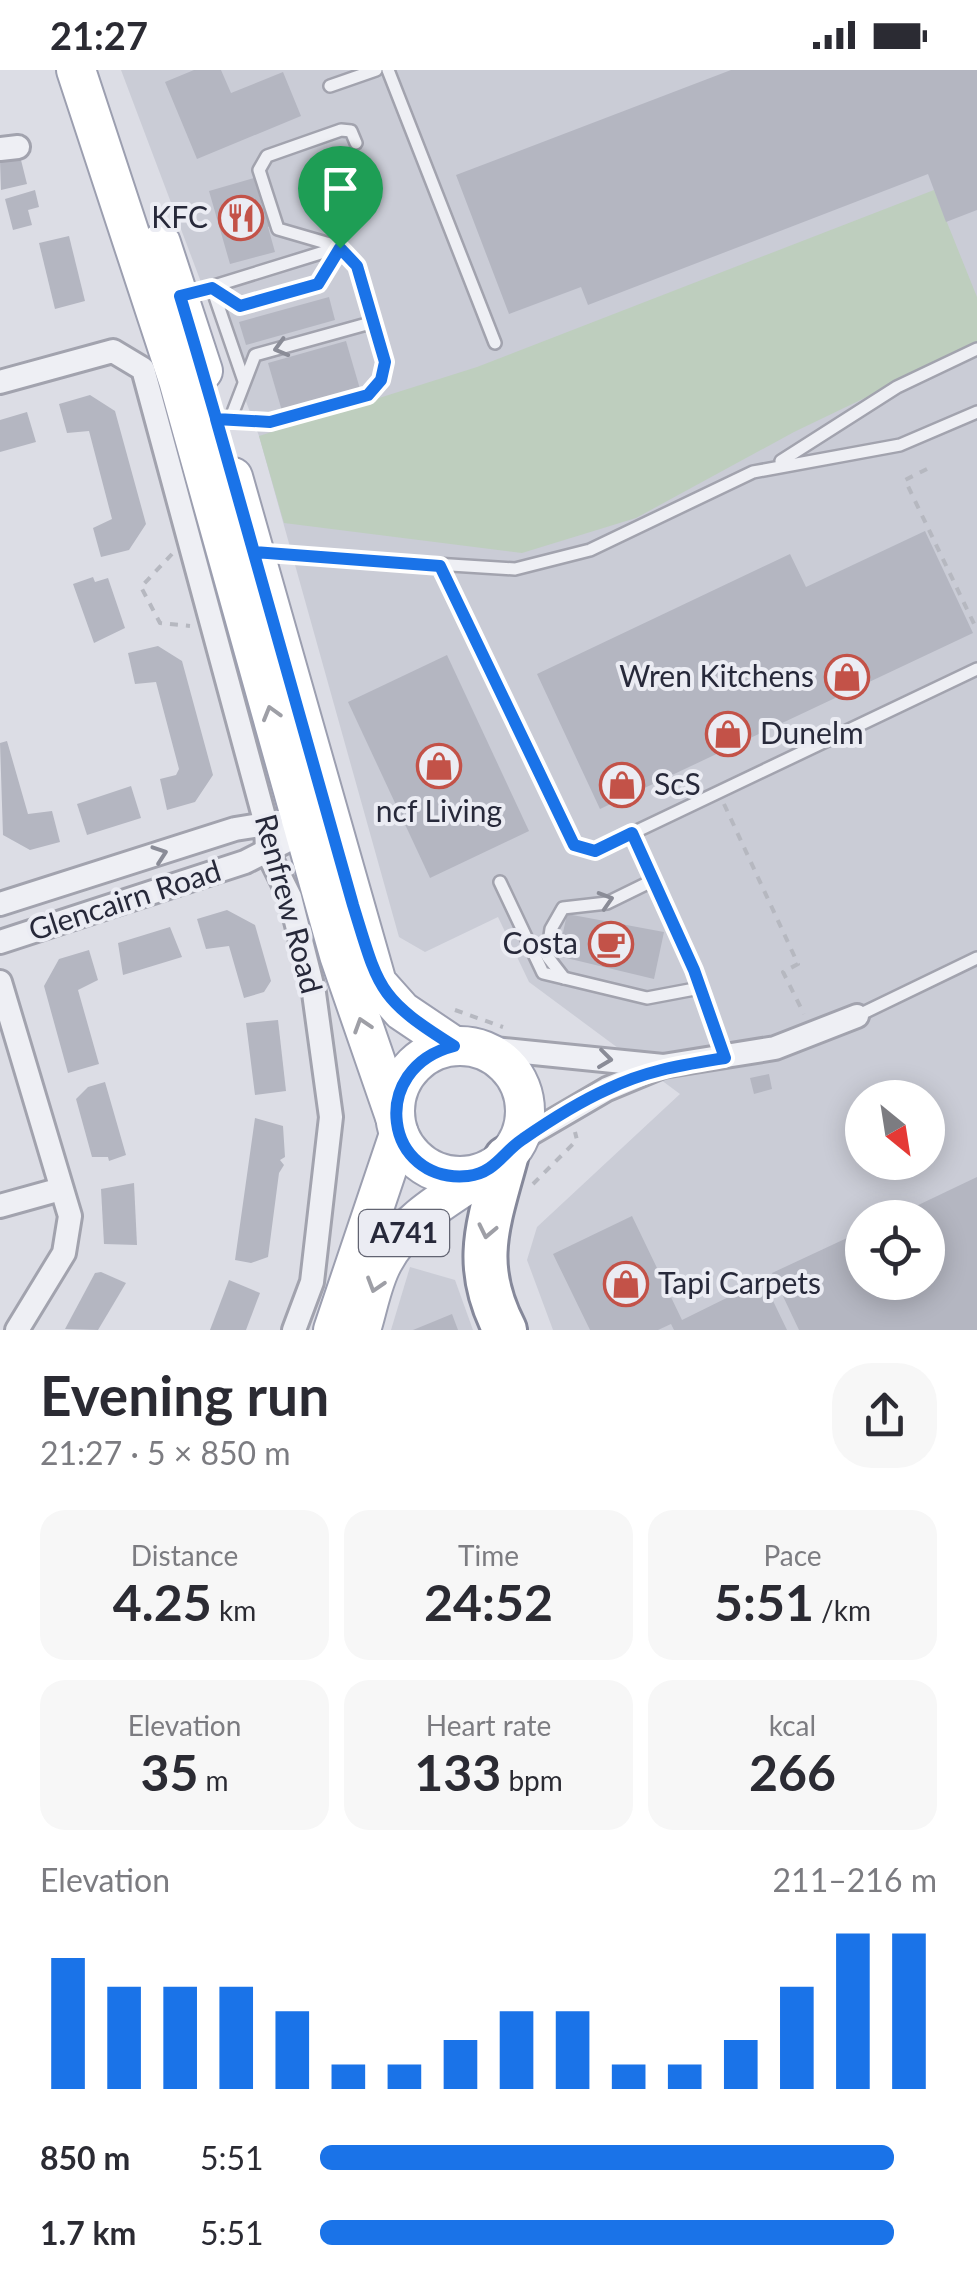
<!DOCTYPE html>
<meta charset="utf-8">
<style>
:root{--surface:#fff;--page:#f7f7f7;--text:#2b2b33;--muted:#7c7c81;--accent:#1a73e8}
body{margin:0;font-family:Lato,sans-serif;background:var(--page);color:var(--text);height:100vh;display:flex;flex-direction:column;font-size:38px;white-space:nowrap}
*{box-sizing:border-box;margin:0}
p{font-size:32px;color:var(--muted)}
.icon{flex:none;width:55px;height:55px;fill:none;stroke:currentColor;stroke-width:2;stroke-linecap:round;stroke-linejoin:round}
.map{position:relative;height:1260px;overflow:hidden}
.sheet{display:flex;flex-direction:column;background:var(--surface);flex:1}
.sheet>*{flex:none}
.needle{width:65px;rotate:150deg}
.controls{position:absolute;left:845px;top:1010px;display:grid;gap:20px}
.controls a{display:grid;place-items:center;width:100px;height:100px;border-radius:50%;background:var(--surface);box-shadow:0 5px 25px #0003;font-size:50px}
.pin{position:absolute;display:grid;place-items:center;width:85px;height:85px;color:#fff;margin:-102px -42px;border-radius:50% 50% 50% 0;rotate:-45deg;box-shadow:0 0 10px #0007}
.pin .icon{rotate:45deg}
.round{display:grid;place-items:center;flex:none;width:105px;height:105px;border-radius:40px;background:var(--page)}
.headline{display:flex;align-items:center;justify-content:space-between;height:170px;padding:0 40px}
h1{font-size:55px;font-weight:700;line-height:75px}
.metrics{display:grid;grid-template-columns:repeat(3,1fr);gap:15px;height:170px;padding:10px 40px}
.metrics div{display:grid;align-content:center;border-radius:25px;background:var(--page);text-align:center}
.metrics b{font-size:50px;font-weight:700}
.metrics small{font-size:28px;font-weight:400}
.metrics p{font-size:28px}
.chart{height:280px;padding:20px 40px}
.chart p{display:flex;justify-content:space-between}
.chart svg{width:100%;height:180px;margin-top:10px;stroke:var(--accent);stroke-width:6}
ul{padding:0 40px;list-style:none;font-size:32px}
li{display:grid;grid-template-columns:160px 120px 1fr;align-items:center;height:75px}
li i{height:25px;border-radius:12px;background:var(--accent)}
.status{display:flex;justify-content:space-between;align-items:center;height:70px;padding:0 50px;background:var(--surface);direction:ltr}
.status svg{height:28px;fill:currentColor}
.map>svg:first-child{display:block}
.built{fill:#caccd6;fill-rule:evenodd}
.green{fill:#becebe}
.building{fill:#b4b6c1}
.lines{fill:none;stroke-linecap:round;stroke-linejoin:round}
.service-casing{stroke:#a2a3ae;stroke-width:16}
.minor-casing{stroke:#a2a3ae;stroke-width:28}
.primary-casing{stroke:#9c9fb0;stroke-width:42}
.motorway-casing{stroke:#85889a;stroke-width:48}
.path{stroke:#b6b8c0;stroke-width:4;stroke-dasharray:8 8;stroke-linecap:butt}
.service{stroke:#eeeff4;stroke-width:11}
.minor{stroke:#eeeff4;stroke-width:22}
.primary{stroke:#fff;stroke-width:38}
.motorway{stroke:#fff;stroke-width:42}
.oneway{stroke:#8a8c97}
.oneway2{stroke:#9e9fa6}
.route-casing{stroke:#fff;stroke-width:20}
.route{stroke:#1a73e8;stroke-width:12}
.labels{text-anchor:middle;stroke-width:8;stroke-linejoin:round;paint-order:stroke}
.shield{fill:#ebecf3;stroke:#626472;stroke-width:2.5}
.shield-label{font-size:28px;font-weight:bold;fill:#27293a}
.poi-label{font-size:30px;fill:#27293a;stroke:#ebecf3;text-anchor:end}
.street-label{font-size:30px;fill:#27293a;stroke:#ebecf3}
</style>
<div class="status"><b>21:27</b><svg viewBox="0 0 49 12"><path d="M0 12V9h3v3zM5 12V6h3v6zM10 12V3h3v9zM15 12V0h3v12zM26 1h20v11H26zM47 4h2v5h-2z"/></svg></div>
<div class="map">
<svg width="977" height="1260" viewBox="0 0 977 1260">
<rect width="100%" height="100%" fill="#dcdde5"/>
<!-- built -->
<g class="built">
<path d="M121,0H977V1260H553L527,1190L537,1157L680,1024L529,912L498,847L425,882L399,867L259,366ZM862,1028H928V1092H862ZM862,1148H928V1212H862Z"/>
<polygon points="410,1197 455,1210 473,1260 391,1260"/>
</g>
<!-- green -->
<polygon class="green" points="934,120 977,227 977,274 794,362 636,448 522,483 284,453 259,366 477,297"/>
<!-- building -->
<g class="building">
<polygon points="194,0 221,0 231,23 283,2 301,46 197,89 165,12"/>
<polygon points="731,0 977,0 977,140 946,152 928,104 588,235 581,217 509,244 456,105"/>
<polygon points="20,86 27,114 1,120 0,91"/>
<polygon points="254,108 263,139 277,136 282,152 268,157 275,182 230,194 209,121"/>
<polygon points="35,120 39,137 28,140 32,155 13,160 5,129"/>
<polygon points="69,166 85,231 55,239 39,173"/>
<polygon points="329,227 335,250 246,275 239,252"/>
<polygon points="346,271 360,319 282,341 268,293"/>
<polygon points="90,325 115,341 146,454 129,480 101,487 93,458 112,449 89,361 67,363 59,334"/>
<polygon points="27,342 36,372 0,382 0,350"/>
<polygon points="925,461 973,563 600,739 537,604 790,484 806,517"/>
<polygon points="93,507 95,512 108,508 125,558 94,573 73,514"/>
<polygon points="158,576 182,591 213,705 195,732 167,740 160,709 176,705 179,699 156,612 135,614 128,583"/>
<polygon points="447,585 529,761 430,808 348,632"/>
<polygon points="7,671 28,744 52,741 60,772 30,780 3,765 0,673"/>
<polygon points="131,716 141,748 87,765 77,734"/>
<polygon points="227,840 255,855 271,911 264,922 244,928 229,876 206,879 197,849"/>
<polygon points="567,844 664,862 654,909 558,886"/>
<polygon points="170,857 182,887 123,905 118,873"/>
<polygon points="89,880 98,910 78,920 99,994 68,1003 44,916 59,889"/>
<polygon points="278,950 286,1021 255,1025 246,953"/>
<polygon points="769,1004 772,1019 754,1024 750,1008"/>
<polygon points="105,1012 126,1085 109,1091 108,1087 92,1087 76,1029 88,1017"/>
<polygon points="255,1048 283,1056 285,1087 280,1090 284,1095 279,1103 268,1187 251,1193 235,1190"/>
<polygon points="977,1107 977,1260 799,1260 772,1203 862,1161 862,1212 928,1212 928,1148 891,1148"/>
<polygon points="134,1113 137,1175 104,1174 101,1119"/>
<polygon points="632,1146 682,1250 763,1210 787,1260 674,1260 671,1254 658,1260 590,1260 553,1184"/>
<polygon points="101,1202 126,1213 98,1260 65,1259 95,1203"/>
<polygon points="229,1210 260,1223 246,1260 210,1260"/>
<polygon points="452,1244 458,1260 413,1260"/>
</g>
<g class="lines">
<defs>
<g id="service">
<polyline points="388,0 495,273"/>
<polyline points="330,16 376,0"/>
<polyline points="212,218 240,236 318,214 340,177 278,159 259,100 267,86 341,60 351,61 356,73"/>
<polyline points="212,218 244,311"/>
<polyline points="185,225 340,177 357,196 385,292 381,309 368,325 270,352 216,349"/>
<polyline points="230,350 255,285 374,252"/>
<polyline points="781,391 897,317 977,279"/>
<polyline points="261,483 515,499 590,480 753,402 900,375 977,342"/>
<polyline points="440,497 574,775 595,781 977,599"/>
<polyline points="633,763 694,900 725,988"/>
<polyline points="500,812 543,903 647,928 700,918"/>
<polyline points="564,908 547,886 551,859 563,838 607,833 654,810"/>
<polyline points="857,946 977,888"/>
</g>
<g id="minor">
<polyline points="0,79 18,77"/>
<polyline points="0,312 113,281 143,299 266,754 267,781 290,827 314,923 331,1047 312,1212 294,1260"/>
<polyline points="0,834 235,759 279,752"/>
<polyline points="0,872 245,792 304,762"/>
<polyline points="0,912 70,1146 64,1183 17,1260"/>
<polyline points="474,977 663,996 775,978 857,946"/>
<polyline points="518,1071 607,1019 660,997"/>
<polyline points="0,1136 61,1119"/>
</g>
<g id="primary">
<polyline points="76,0 178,310 339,885 395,1047"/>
<polyline points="161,173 203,301"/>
<polyline points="233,407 377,913 402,941 454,976"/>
<circle cx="460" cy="1041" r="65"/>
<polyline points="333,1260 399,1064"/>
<path d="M361,1260C368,1238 372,1212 383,1192C404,1151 447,1128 483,1104"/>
</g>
<path id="motorway" d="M505,1260C471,1195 488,1154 506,1088"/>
</defs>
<!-- service casing -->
<use href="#service" class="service-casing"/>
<!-- minor casing -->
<use href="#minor" class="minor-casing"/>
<!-- primary casing -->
<use href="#primary" class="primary-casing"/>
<!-- motorway casing -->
<use href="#motorway" class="motorway-casing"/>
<!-- path -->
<g class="path">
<polyline points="927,399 905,410 977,560"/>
<polyline points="172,484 141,517 160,553 190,556"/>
<polyline points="724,734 798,894 783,902 804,944"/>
<polyline points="455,940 503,957"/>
<polyline points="533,1114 577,1070 575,1062"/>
</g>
<!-- service -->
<use href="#service" class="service"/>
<!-- minor -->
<use href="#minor" class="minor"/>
<!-- primary -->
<use href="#primary" class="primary"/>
<!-- motorway -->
<use href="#motorway" class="motorway"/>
</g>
<!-- one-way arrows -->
<defs><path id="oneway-chevron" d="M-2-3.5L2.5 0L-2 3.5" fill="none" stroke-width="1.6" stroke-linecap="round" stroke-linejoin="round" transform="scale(2.5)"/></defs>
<g class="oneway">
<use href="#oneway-chevron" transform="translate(281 278) rotate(164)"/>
<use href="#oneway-chevron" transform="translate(160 784) rotate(-19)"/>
<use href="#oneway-chevron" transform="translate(606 830) rotate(-17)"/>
<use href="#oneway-chevron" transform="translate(605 989) rotate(7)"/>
</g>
<g class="oneway2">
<use href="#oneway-chevron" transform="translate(271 643) rotate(-106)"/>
<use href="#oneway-chevron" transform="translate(362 955) rotate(-108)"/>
<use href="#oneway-chevron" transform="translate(487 1161) rotate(102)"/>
<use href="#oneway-chevron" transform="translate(375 1215) rotate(107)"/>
</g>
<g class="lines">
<defs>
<path id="route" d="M340,178L357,196L385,292L381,310L368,325L270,352L216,349L353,835C379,919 377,928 454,976C367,998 384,1114 468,1106C495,1103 503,1082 523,1069C549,1051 579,1032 608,1019C647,1000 683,995 725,988L694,900L632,763L595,781L574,775L440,496L254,482C230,397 206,311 180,226L212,218L240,236L318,214L340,178"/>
</defs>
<!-- route casing -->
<use href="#route" class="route-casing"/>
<!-- route -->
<use href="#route" class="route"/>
</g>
<!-- icons -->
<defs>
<symbol id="restaurant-ring" viewBox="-11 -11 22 22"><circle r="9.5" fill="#ebecf3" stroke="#c35248" stroke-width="1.5"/><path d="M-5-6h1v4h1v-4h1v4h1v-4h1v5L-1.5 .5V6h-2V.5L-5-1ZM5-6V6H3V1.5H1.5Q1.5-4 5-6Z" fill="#c35248"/></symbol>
<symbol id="shop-ring" viewBox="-11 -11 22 22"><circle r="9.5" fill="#ebecf3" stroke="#c35248" stroke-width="1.5"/><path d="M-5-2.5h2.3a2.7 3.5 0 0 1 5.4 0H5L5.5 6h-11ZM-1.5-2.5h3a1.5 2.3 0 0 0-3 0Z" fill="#c35248"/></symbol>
<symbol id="cafe-ring" viewBox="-11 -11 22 22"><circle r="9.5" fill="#ebecf3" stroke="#c35248" stroke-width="1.5"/><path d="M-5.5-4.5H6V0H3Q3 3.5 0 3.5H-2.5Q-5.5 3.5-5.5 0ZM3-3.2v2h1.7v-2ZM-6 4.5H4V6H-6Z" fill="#c35248"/></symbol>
</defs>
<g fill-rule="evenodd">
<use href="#restaurant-ring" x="216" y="123" width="50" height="50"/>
<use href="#shop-ring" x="822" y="582" width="50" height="50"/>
<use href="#shop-ring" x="703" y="639" width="50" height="50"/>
<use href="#shop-ring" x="414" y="671" width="50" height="50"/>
<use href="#shop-ring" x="597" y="690" width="50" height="50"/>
<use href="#cafe-ring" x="586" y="849" width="50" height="50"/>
<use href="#shop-ring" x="601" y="1189" width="50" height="50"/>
</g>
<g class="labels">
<!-- shield labels -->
<rect class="shield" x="359" y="1140" width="90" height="46" rx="8"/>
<g class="shield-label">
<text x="404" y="1173">A741</text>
</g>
<!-- poi labels -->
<g class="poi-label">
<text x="208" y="158">KFC</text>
<text x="814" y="617">Wren Kitchens</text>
<text x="760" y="674" text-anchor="start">Dunelm</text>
<text x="654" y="725" text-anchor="start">ScS</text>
<text x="439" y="752" text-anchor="middle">ncf Living</text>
<text x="578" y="884">Costa</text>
<text x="658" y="1224" text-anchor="start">Tapi Carpets</text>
</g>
<!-- street labels -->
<g class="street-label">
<text transform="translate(125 831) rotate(-18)" y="10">Glencairn Road</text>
<text transform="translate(288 834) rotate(75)" y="10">Renfrew Road</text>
</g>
</g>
</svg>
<div class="controls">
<a><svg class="needle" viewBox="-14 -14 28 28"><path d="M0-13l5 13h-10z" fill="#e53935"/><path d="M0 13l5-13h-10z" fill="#7c7c81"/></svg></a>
<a><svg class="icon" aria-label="locate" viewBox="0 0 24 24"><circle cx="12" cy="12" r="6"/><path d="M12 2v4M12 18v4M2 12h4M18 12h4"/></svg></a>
</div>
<div class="pin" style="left:340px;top:178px;background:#1e9e55"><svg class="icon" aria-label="arrive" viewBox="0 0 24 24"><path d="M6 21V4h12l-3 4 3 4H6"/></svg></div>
</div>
<section class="sheet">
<div class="headline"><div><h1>Evening run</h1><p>21:27 · 5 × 850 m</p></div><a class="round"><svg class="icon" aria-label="share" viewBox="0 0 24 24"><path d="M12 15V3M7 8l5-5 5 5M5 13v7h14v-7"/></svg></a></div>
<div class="metrics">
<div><p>Distance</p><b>4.25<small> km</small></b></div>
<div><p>Time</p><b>24:52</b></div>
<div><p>Pace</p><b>5:51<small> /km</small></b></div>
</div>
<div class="metrics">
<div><p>Elevation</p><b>35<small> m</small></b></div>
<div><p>Heart rate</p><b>133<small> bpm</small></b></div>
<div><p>kcal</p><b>266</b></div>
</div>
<div class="chart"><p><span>Elevation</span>211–216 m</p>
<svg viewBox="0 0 160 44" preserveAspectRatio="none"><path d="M5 44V12M15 44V19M25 44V19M35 44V19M45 44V25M55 44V38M65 44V38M75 44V32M85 44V25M95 44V25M105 44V38M115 44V38M125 44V32M135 44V19M145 44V6M155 44V6"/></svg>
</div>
<ul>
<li><b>850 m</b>5:51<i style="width:93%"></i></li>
<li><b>1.7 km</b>5:51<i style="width:93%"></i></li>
</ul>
</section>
